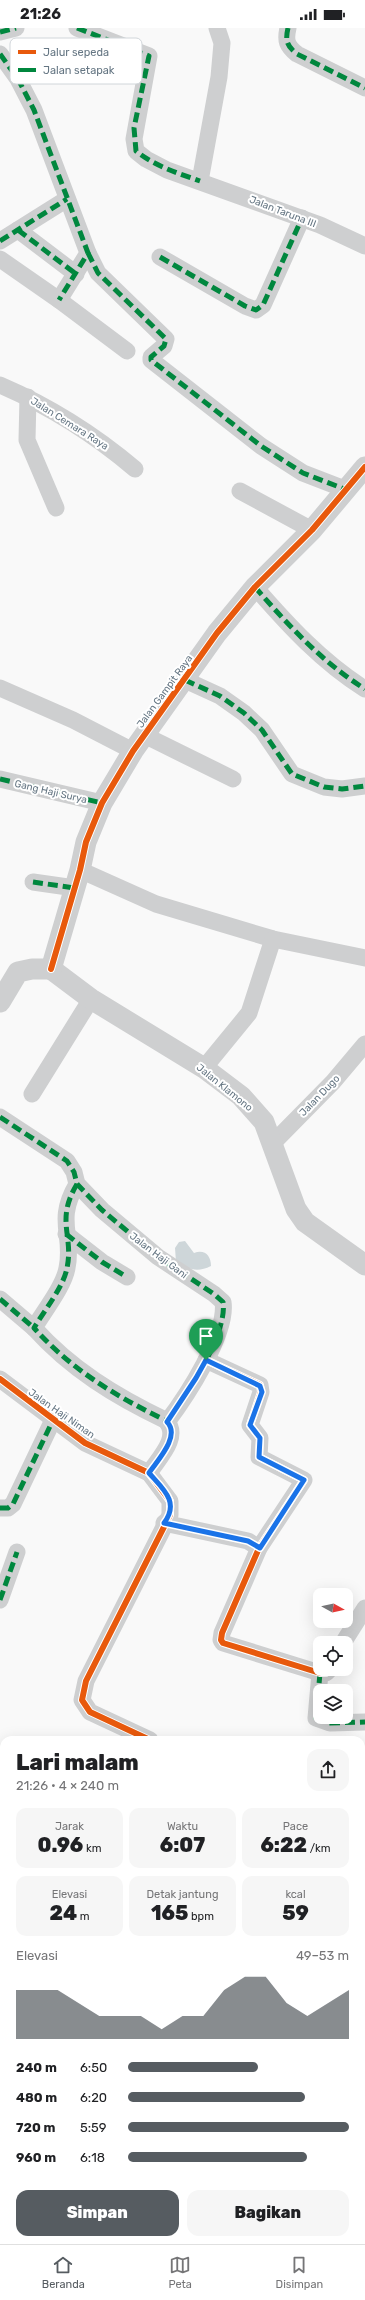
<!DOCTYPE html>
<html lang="id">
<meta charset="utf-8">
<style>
:root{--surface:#fff;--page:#f6f6f6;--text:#202124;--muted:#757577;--line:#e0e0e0;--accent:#565c61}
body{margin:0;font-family:Rubik,sans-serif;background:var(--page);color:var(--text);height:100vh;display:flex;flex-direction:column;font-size:15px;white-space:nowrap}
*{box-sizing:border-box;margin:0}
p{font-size:13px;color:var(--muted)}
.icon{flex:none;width:22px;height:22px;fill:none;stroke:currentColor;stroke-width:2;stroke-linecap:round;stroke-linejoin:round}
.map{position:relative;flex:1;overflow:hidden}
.drawer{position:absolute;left:0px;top:1708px;width:365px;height:508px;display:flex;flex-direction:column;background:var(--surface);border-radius:12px 12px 0 0;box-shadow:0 4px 16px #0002}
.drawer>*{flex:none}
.needle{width:26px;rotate:98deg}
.controls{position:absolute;left:313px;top:1560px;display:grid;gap:8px}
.controls a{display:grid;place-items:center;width:40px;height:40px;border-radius:8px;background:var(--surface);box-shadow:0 4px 16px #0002;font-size:20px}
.pin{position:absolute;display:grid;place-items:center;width:34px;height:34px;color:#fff;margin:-41px -17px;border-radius:50% 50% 50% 0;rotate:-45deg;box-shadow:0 0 4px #0007}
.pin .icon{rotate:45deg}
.round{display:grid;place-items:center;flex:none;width:42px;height:42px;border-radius:12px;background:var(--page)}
.summary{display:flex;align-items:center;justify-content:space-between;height:68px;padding:0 16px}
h1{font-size:22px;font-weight:800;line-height:30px}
.figures{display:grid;grid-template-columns:repeat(3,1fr);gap:6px;height:68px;padding:4px 16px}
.figures div{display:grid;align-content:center;border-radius:10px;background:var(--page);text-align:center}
.figures b{font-size:20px;font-weight:800}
.figures small{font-size:11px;font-weight:400}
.figures p{font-size:11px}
.chart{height:112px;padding:8px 16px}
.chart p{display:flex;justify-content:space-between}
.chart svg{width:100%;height:72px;margin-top:4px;fill:var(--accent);opacity:.7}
.cta{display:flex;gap:8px;margin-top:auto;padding:8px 16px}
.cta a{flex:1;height:46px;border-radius:12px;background:var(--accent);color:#fff;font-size:16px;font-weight:800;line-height:46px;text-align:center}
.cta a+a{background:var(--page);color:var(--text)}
ul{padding:0 16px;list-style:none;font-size:13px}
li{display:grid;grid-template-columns:64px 48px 1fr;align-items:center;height:30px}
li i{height:10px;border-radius:5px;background:var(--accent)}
.status{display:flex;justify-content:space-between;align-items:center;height:28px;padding:0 20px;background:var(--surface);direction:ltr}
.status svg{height:11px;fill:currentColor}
.menu{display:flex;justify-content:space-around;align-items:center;height:56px;border-top:1px solid var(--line);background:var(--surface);font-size:11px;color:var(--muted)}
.menu a{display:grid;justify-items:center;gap:2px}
.menu .selected{color:var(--accent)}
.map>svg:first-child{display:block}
.water{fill:#ced6d9}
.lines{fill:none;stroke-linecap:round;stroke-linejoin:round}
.minor{stroke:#cecfd0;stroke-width:17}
.tertiary{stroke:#cecfd0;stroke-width:21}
.quiet{stroke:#00873e;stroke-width:5;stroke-dasharray:10 5;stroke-linecap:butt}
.cycleway-casing{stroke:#fff;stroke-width:8}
.cycleway{stroke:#e8590c;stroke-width:6}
.route-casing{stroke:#fff;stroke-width:8}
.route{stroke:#1a73e8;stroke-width:5}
.labels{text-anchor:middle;stroke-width:4;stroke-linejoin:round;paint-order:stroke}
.street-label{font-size:10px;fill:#657683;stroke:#fff}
.key{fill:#fff;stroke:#d1d6da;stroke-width:1}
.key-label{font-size:11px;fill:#657683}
</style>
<div class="status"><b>21:26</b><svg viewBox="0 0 49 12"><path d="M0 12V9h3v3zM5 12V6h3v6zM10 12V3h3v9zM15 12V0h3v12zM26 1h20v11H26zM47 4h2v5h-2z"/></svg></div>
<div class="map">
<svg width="365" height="2216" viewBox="0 0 365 2216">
<rect width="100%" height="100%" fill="#f9f9f9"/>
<!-- water -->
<path class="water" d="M185,1213L194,1225C205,1221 211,1228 211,1238C197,1245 188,1241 176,1234L175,1220L179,1214Z"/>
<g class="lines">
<!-- minor -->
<g class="minor">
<polyline points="77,0 149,28 134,111 136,123 146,131 167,142 320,197 365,218"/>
<path d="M288,0C285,13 287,18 297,26L365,60"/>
<polyline points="0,4 16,0"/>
<polyline points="0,26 18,51 34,82 88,225 59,272"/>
<polyline points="200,153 219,49 222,15 217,0"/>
<polyline points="18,202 76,246"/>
<polyline points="0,213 67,171"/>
<polyline points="88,225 98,245 166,311 164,318 151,329 151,332 261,418 303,445 347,462"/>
<polyline points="160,229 245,278 256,282 263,277 302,190"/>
<polyline points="0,231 59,272 127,323"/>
<path d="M0,357C49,378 95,407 135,441"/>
<polyline points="28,369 27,412 56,480"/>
<polyline points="240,463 312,502"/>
<path d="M255,559C288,597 322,634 365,661"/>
<polyline points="185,652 220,668 244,685 262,702 292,746 324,759 342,761 365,758"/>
<polyline points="0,660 73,692 133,723"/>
<polyline points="144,707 233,751"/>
<polyline points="0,751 102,775"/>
<polyline points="80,842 156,876 273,911 365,930"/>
<polyline points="33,854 75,860"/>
<polyline points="204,1040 249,985 273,911"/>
<polyline points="32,1066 91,971"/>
<path d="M0,1089L67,1133L74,1144L77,1156L102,1182L158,1229L214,1266L223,1274C228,1305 186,1369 167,1394"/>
<polyline points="271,1117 333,1054 365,1016"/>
<path d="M77,1156C55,1193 74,1207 67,1240C64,1258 44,1283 34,1300C71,1341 115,1368 165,1392C182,1408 158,1431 149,1445"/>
<polyline points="66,1206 102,1234 127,1249"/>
<polyline points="0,1271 34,1300"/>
<polyline points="206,1332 260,1357 261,1364 250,1397 260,1410 259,1429 304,1452 259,1520 222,1605 221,1612 223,1615 320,1645 326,1645 330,1641"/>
<polyline points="0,1351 85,1415 149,1445 170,1473 170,1487 86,1653 82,1672 90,1684 150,1712"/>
<polyline points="0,1480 8,1480 13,1476 53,1392"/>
<polyline points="164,1495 248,1513 259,1520"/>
<polyline points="0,1572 17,1524"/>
<polyline points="343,1615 365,1580"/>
<polyline points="320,1645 316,1690 330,1695 365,1694"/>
<polyline points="361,1945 365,1946"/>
<polyline points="361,1998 365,1999"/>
<polyline points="0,2029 4,2031"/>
<polyline points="361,2137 365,2139"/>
<polyline points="0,2169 4,2166"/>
<polyline points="215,2212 225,2216"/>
<polyline points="93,2216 95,2212"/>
<polyline points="185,2216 186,2212"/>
<polyline points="314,2216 316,2212"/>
</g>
<!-- tertiary -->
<g class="tertiary">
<polyline points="51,941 80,842 86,814 102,775 133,723 217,605 255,559 312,502 365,439"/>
<polyline points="51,941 91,971 204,1040 241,1068 264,1094 296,1181 305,1194 365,1237"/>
<polyline points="0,974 18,944 32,941 51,941"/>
</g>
<!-- quiet -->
<g class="quiet">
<path d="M77,0L149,28L134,100L136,123C155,138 177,145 200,153"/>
<path d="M288,0C285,13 287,18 297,26L365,60"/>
<polyline points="0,4 16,0"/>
<polyline points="0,26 18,51 34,82 88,225 59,272"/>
<polyline points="18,202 76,246"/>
<polyline points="0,213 67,171"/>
<polyline points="88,225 98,245 166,311 164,318 151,329 151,332 261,418 303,445 347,462"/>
<polyline points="160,229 245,278 256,282 263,277 302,190"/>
<path d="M255,559C288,597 322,634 365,661"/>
<polyline points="185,652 220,668 244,685 262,702 292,746 324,759 342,761 365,758"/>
<polyline points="0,751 102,775"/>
<polyline points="33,854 75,860"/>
<path d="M0,1089L67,1133L74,1144L77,1156L102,1182L158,1229L214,1266L223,1274C228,1305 186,1369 167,1394"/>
<path d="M77,1156C55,1193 74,1207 67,1240C64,1258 44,1283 34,1300C71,1341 115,1368 165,1392C182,1408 158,1431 149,1445"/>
<polyline points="66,1206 102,1234 127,1249"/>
<polyline points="0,1271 34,1300"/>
<polyline points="0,1480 8,1480 13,1476 53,1392"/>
<polyline points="164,1495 248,1513 259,1520"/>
<polyline points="0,1572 17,1524"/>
<polyline points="320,1645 316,1690 330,1695 365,1694"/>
<polyline points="0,2029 4,2031"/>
<polyline points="235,2216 237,2212"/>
</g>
<defs>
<g id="cycleway">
<polyline points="51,941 80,842 86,814 102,775 133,723 217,605 255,559 312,502 365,439"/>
<polyline points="206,1332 260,1357 261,1364 250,1397 260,1410 259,1429 304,1452 259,1520 222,1605 221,1612 223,1615 320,1645 326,1645 330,1641"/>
<polyline points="0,1351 85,1415 149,1445 170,1473 170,1487 86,1653 82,1672 90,1684 150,1712"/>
</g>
</defs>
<!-- cycleway casing -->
<use href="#cycleway" class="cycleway-casing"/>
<!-- cycleway -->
<use href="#cycleway" class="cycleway"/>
</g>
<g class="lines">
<defs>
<path id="route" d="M206,1332L260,1358L262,1364L250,1397L260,1410L259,1429L304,1452L260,1520L248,1513L164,1495C180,1474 163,1461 149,1445C157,1433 181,1408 167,1394L196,1350Z"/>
</defs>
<!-- route casing -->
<use href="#route" class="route-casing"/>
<!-- route -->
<use href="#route" class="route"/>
</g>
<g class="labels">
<!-- street labels -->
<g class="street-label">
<text transform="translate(283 183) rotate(21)" y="4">Jalan Taruna III</text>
<text transform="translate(70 395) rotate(32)" y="4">Jalan Cemara Raya</text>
<text transform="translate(164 663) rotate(-54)" y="4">Jalan Gampit Raya</text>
<text transform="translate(51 763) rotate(13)" y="4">Gang Haji Surya</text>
<text transform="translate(225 1059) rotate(39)" y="4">Jalan Klamono</text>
<text transform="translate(319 1067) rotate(-46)" y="4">Jalan Dugo</text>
<text transform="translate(159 1227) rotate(37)" y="4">Jalan Haji Gani</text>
<text transform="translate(62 1385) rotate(35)" y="4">Jalan Haji Niman</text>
</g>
</g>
<!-- legend -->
<rect x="10" y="10" width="132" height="46" rx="6" class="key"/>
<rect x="18" y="22" width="18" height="4" fill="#e8590c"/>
<rect x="18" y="40" width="18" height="4" fill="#00873e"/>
<g class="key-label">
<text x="43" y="28">Jalur sepeda</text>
<text x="43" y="46">Jalan setapak</text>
</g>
</svg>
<div class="controls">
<a><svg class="needle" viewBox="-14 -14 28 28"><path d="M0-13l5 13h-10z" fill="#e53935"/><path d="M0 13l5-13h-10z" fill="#757577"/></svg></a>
<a><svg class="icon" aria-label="locate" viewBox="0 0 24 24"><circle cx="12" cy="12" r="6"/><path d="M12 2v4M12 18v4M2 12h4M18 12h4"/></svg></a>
<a><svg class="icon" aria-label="layers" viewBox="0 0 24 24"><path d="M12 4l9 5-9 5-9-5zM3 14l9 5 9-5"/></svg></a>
</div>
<div class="pin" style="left:206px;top:1332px;background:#1e9e55"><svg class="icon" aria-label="arrive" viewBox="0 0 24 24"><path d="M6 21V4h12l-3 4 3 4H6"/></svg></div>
<section class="drawer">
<div class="summary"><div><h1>Lari malam</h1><p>21:26 · 4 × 240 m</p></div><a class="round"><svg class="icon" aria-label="share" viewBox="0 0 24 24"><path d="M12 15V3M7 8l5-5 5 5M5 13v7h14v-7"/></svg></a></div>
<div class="figures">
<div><p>Jarak</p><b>0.96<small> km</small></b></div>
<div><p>Waktu</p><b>6:07</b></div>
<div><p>Pace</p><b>6:22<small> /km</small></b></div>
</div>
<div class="figures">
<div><p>Elevasi</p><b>24<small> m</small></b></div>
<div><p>Detak jantung</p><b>165<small> bpm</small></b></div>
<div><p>kcal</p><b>59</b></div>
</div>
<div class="chart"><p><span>Elevasi</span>49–53 m</p>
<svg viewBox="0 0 160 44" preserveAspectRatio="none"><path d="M0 44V14L10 14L20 14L30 22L40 30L50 30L60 30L70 38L80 30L90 30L100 14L110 6L120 6L130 22L140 30L150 22L160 14V44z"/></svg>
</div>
<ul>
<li><b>240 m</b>6:50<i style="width:59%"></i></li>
<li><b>480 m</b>6:20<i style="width:80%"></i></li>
<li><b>720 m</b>5:59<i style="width:100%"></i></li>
<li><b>960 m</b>6:18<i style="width:81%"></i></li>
</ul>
<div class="cta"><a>Simpan</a><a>Bagikan</a></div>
</section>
</div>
<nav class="menu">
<a class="selected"><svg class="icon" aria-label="home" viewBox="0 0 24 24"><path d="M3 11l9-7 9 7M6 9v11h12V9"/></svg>Beranda</a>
<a><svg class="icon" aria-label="map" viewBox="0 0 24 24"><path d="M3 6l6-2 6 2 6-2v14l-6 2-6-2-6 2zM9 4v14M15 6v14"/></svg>Peta</a>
<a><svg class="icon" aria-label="saved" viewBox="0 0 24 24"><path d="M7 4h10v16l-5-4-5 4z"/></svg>Disimpan</a>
</nav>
